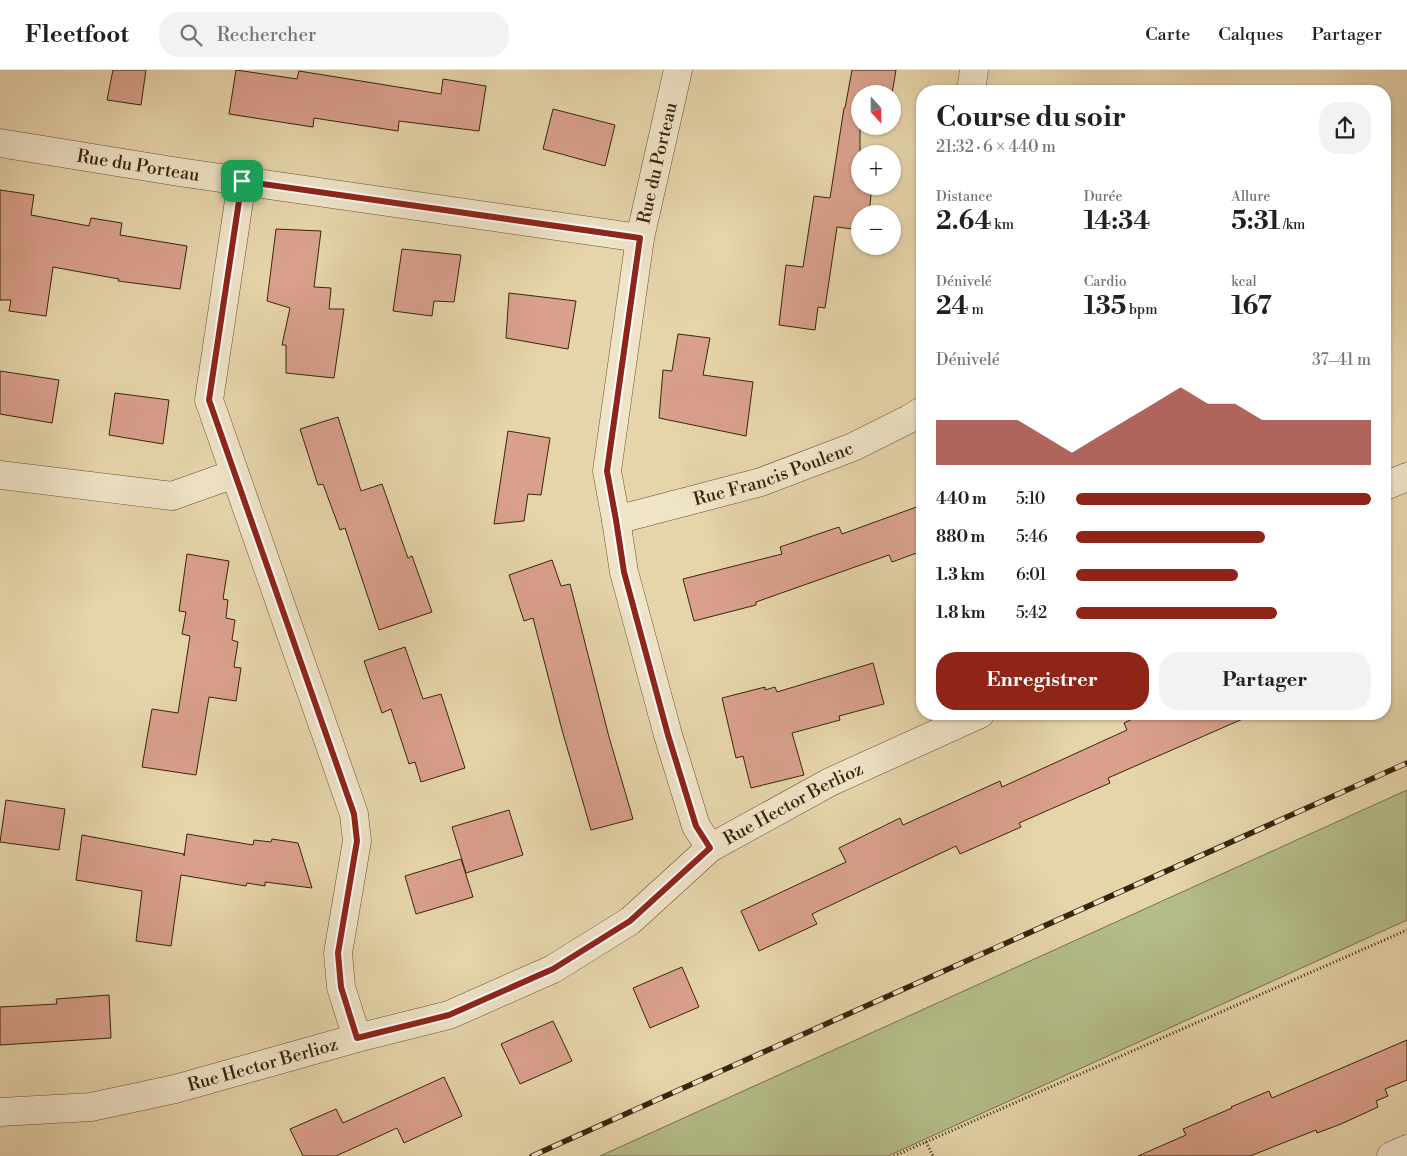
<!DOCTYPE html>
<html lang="fr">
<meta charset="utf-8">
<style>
:root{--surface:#fff;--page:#f2f2f2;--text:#202124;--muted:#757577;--line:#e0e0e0;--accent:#8f2418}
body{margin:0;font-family:"Libre Bodoni",serif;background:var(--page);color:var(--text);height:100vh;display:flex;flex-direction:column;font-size:19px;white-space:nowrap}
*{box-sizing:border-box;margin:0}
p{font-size:16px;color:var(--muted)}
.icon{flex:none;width:28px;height:28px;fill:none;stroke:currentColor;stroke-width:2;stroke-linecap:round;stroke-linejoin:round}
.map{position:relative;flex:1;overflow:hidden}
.drawer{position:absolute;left:916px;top:15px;width:475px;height:635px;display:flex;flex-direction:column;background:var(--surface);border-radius:20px;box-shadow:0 1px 4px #0004}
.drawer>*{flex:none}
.needle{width:32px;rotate:159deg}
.buttons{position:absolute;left:851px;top:15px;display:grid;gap:10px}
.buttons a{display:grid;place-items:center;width:50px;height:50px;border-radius:50%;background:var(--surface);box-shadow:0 1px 4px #0004;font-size:25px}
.pin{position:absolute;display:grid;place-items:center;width:42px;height:42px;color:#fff;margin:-21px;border-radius:10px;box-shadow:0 2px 8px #0006}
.round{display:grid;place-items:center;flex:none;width:52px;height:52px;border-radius:20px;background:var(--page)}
.overview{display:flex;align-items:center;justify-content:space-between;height:85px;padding:0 20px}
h1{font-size:28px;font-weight:800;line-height:38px}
.metrics{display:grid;grid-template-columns:repeat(3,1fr);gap:8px;height:85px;padding:5px 20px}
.metrics div{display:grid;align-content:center}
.metrics b{font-size:25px;font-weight:800}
.metrics small{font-size:14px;font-weight:400}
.metrics p{font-size:14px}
.chart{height:140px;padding:10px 20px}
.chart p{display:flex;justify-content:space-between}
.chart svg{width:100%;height:90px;margin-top:5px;fill:var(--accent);opacity:.7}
.button{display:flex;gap:10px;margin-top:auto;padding:10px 20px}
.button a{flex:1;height:58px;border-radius:20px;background:var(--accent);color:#fff;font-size:20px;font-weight:800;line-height:58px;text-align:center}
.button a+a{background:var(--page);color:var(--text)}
ul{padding:0 20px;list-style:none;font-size:16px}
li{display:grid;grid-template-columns:80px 60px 1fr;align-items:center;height:38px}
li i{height:12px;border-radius:6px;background:var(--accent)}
header{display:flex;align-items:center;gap:30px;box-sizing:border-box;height:70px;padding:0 25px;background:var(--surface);border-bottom:1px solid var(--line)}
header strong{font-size:24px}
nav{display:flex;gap:28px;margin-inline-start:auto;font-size:18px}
.search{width:350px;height:45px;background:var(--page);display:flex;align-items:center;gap:12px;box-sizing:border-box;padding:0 18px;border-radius:20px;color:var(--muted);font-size:19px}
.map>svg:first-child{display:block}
.green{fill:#b4bd89;stroke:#76704a}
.building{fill:#d9a08c;stroke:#38240b}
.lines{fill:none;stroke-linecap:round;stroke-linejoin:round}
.minor-casing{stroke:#645033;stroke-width:29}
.path{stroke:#38240b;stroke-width:3;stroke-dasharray:1 2.5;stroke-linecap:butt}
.minor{stroke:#efe3c8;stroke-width:28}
.rail-casing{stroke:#38240b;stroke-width:5.5}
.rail{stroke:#efe3c8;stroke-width:4;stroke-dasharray:11;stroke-linecap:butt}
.route-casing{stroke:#fff;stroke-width:10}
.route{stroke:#8f2418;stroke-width:6}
.labels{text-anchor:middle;stroke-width:4;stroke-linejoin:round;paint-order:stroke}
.street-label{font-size:18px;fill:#38240b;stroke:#efe3c8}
</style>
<header>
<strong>Fleetfoot</strong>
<div class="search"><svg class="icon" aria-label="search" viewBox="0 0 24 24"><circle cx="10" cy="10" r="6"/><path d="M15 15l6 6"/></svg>Rechercher</div>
<nav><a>Carte</a><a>Calques</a><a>Partager</a></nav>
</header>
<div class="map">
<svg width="1407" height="1086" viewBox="0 0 1407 1086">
<rect width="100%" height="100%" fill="#e6d4aa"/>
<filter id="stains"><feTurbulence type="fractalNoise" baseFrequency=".004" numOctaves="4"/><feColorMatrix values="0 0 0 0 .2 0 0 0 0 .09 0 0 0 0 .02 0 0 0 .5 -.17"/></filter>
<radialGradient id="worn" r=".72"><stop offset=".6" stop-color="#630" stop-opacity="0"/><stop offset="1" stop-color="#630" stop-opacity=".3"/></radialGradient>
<!-- green -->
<polygon class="green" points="1407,720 1407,850 888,1086 600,1086"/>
<!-- building -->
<g class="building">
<polygon points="113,0 146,0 141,35 107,30"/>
<polygon points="236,0 297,9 299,1 441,24 443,9 486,16 479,61 399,51 398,61 314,48 313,57 229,44"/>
<polygon points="852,0 896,0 892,24 860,24 860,116 872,116 869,144 860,144 860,160 837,157 825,238 818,237 815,260 779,255 786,195 803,197 814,126 830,128 844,38 845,38"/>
<polygon points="553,39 615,55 605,96 543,79"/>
<polygon points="0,120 34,125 31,145 89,156 91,148 122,153 120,165 187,176 180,219 118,211 119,209 53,197 46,246 9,241 11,230 0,230"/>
<polygon points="276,159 321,161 314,217 331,218 329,239 344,239 334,308 286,303 286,275 282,275 290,238 267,231"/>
<polygon points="402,179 461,185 454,232 434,231 432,246 393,241"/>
<polygon points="509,223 576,231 568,279 506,268"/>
<polygon points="678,264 710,268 703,305 753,312 746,366 659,348 663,300 672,301"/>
<polygon points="0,301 59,310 52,353 0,344"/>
<polygon points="115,323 169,330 163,374 109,365"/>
<polygon points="338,347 361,421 382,414 408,488 412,486 432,542 379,560 345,458 340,460 323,414 318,415 300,359"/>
<polygon points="508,361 550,368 541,425 528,424 524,451 494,454"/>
<polygon points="922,435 922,481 892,492 889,485 756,532 756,535 694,551 683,509 782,484 780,477 839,457 842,464"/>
<polygon points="187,484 229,491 223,529 228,530 226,548 235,550 232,570 238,572 234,597 241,598 236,631 209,627 196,705 142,697 152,639 178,643 190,566 182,564 186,542 179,541"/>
<polygon points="552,490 561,516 570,514 609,667 633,749 591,760 562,660 533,548 524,551 509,505"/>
<polygon points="405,577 423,629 441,624 465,698 421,712 415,692 409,694 391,639 382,643 364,591"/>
<polygon points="873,593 884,634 839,646 840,650 792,663 804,705 751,718 743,686 736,688 722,628 765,617 765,620 775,617 777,622"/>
<polygon points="1143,644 1254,644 1108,708 1110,713 1019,753 1021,757 960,784 956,776 812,844 817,854 759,881 741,841 846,792 839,778 900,748 903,755 1000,711 1002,717 1127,660 1124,653"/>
<polygon points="6,730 65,739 59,780 0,772"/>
<polygon points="509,740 523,785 466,803 452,757"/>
<polygon points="187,764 253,775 254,770 271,772 272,769 298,773 312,818 265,812 265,816 247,813 246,816 181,805 171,876 136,871 142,821 76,810 82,765 184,784 184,786"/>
<polygon points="461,789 473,827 416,844 405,806"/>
<polygon points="682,897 699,937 650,958 633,918"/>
<polygon points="109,925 111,968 0,975 0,937 57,934 56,929"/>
<polygon points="553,951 572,991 520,1014 501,974"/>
<polygon points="1407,970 1407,1010 1385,1019 1388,1026 1376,1031 1378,1037 1341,1054 1317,1063 1316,1060 1250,1086 1138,1086 1186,1065 1183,1059 1232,1038 1231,1037 1269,1021 1272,1028"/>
<polygon points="444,1007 462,1046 404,1073 397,1058 336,1086 303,1086 290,1059 336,1039 343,1053"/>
</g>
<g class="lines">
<defs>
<g id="minor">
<polyline points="678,0 640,168 607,401 616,450 624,502 668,665 696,756 710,778"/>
<polyline points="971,21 974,0"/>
<path id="s1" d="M0,73L179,102L640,168"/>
<polyline points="242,111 209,330 354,744 357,771 338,883 341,917 357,968"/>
<polyline points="0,405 172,426 234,404"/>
<polyline points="1385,416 1407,407"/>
<path id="s2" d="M616,450L761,412L853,377L909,349L922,341"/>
<path id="s3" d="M0,1042L91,1037L175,1019L357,968L449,945L553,899L630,851L710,778L830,712L980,644"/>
<polyline points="1391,1086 1407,1079"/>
</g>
</defs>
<!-- minor casing -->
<use href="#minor" class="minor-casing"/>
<!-- path -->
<g class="path">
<polyline points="926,1072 933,1086"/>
<polyline points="894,1086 1407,860"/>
</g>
<!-- minor -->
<use href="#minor" class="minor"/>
<defs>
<polyline id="rail" points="532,1086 1407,693"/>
</defs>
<!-- rail casing -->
<use href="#rail" class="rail-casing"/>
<!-- rail -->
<use href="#rail" class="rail"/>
</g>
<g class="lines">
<defs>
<polygon id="route" points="242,111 640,168 607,401 616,450 624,502 668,665 696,756 710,778 630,851 553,899 449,945 357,968 341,917 338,883 357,771 354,744 209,330"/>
</defs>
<!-- route casing -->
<use href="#route" class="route-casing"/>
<!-- route -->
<use href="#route" class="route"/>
</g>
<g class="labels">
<!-- street labels -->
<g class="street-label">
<text transform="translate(657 93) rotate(-77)" y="6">Rue du Porteau</text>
<text dy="6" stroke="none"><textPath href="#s1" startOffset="140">Rue du Porteau</textPath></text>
<text dy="6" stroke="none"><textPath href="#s2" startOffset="164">Rue Francis Poulenc</textPath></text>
<text dy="6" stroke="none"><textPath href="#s3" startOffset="868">Rue Hector Berlioz</textPath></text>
<text dy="6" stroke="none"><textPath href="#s3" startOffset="268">Rue Hector Berlioz</textPath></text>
</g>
</g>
<rect width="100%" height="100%" filter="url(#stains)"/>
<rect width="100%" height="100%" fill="url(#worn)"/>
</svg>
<div class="buttons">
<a><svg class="needle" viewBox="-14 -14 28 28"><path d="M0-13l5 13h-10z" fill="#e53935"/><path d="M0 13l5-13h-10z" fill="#757577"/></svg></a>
<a>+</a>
<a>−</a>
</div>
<div class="pin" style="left:242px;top:111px;background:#1e9e55"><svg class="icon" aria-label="arrive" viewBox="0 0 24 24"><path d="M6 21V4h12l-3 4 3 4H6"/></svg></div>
<section class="drawer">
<div class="overview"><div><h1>Course du soir</h1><p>21:32 · 6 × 440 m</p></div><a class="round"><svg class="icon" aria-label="share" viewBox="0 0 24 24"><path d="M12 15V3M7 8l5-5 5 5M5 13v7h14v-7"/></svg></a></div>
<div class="metrics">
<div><p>Distance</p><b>2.64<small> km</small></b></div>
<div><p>Durée</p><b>14:34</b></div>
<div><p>Allure</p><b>5:31<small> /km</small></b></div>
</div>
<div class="metrics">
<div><p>Dénivelé</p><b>24<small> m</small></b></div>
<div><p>Cardio</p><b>135<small> bpm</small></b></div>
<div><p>kcal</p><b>167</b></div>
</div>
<div class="chart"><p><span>Dénivelé</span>37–41 m</p>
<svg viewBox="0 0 160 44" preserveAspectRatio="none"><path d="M0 44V22L10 22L20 22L30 22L40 30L50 38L60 30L70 22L80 14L90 6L100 14L110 14L120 22L130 22L140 22L150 22L160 22V44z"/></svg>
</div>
<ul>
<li><b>440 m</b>5:10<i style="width:100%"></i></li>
<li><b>880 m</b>5:46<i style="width:64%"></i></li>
<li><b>1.3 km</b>6:01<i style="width:55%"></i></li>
<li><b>1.8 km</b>5:42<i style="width:68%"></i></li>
</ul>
<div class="button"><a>Enregistrer</a><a>Partager</a></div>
</section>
</div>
